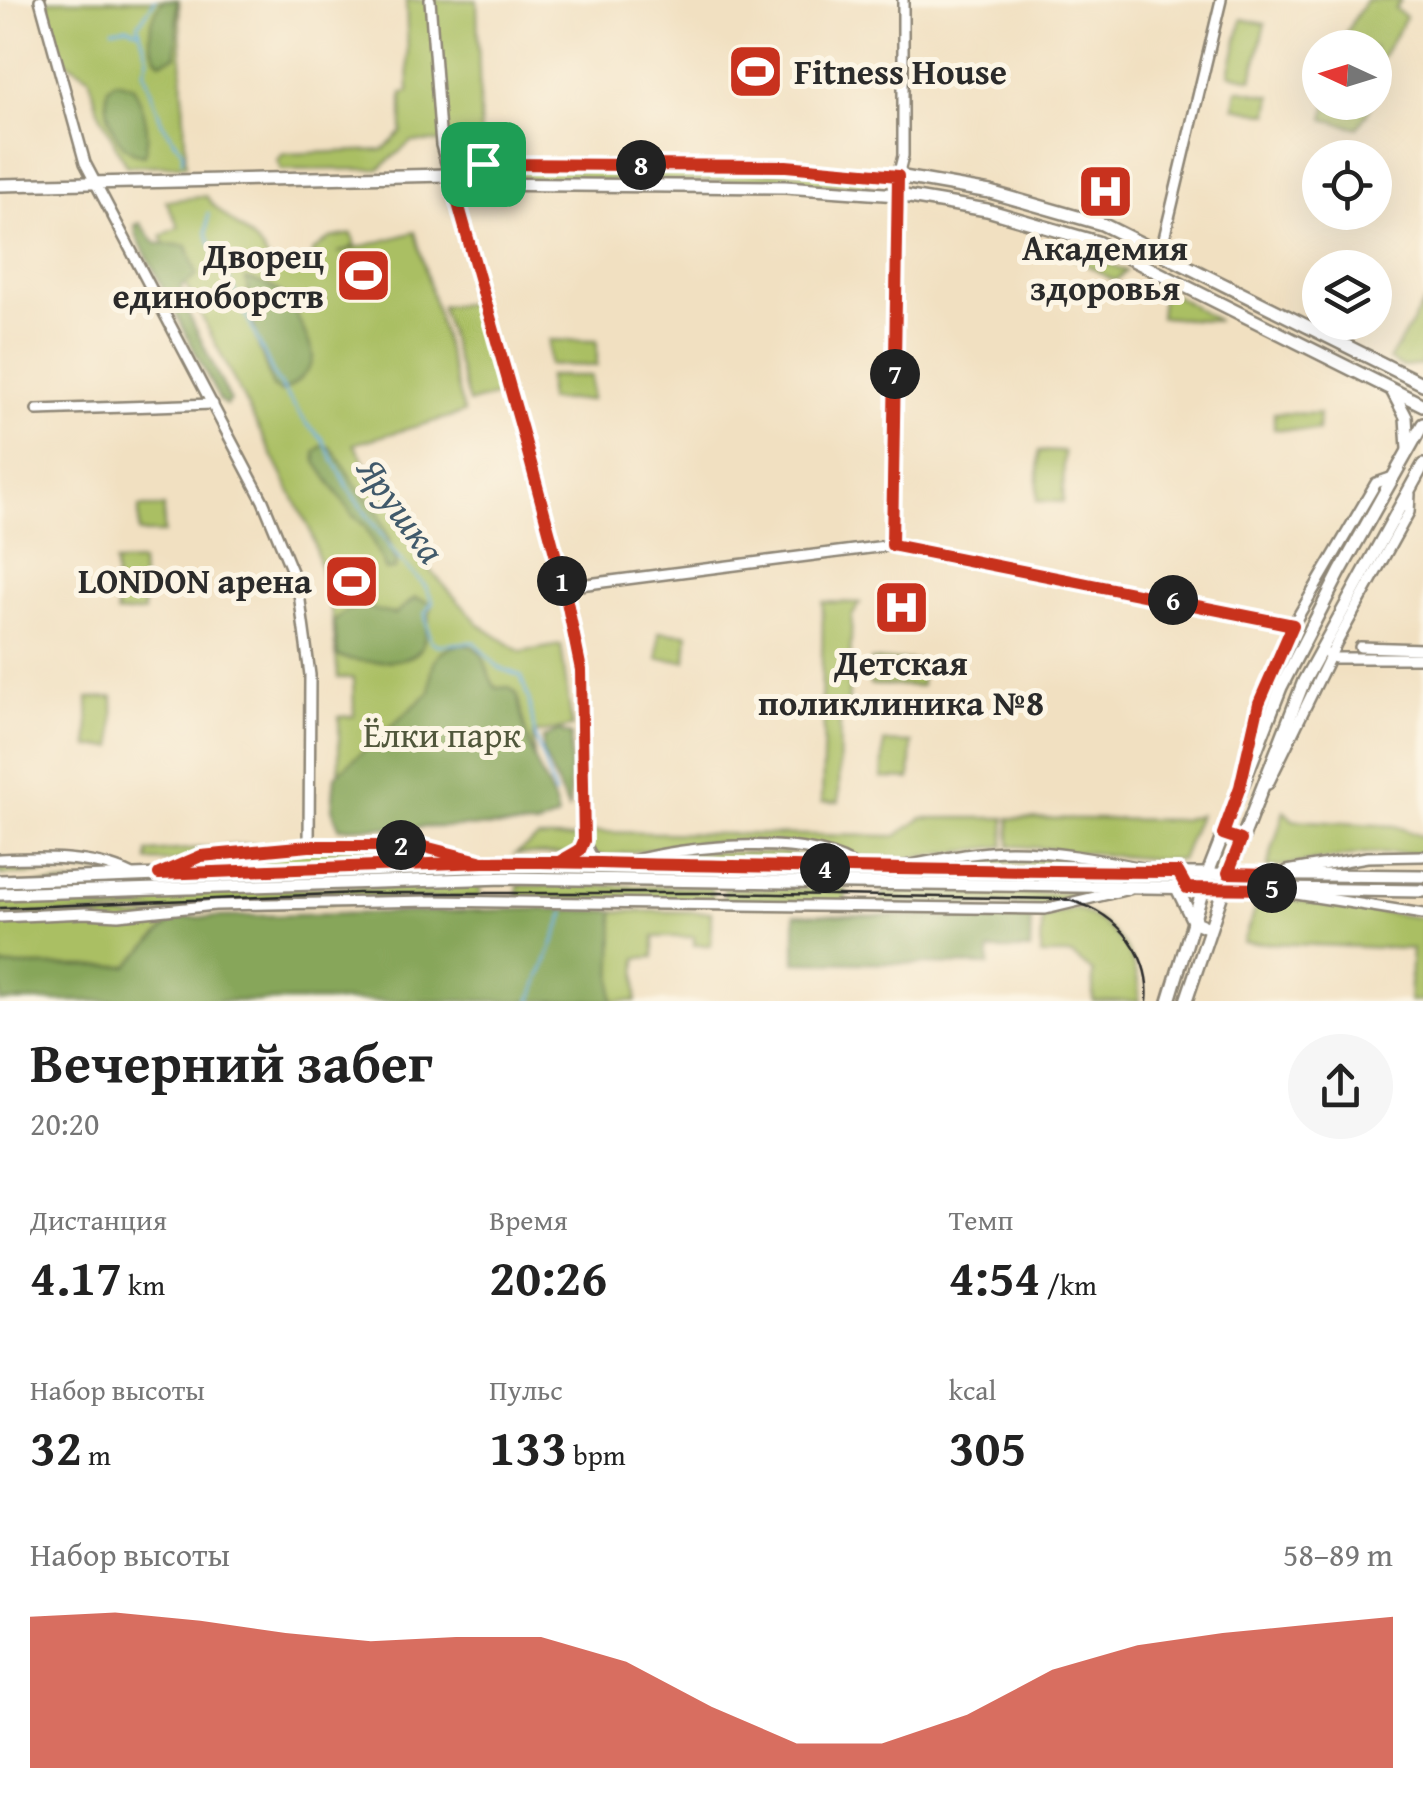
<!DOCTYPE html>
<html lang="ru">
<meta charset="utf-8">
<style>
:root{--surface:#fff;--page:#f6f6f6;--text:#222;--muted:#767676;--accent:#c8321e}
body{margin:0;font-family:"Gentium Book Plus",serif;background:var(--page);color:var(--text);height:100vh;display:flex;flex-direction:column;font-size:38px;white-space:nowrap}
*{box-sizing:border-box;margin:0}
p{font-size:32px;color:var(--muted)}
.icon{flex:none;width:55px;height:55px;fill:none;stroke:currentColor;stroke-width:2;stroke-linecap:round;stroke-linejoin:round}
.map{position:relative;height:1001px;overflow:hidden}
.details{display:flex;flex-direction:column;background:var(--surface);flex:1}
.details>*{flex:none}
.needle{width:65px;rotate:274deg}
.fabs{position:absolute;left:1302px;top:30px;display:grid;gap:20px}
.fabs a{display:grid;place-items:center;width:90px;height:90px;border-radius:50%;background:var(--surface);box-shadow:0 10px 40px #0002;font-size:50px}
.pin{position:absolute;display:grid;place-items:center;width:85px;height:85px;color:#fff;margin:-42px;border-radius:20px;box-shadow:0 5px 15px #0006}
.km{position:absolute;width:50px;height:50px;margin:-25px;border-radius:50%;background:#222;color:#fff;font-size:28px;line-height:50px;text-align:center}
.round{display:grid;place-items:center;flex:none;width:105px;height:105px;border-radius:52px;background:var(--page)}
.headline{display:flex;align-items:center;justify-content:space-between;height:170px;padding:0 30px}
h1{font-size:55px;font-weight:700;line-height:75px}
.stats{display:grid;grid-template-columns:repeat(3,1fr);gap:15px;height:170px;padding:10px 30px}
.stats div{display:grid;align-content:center}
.stats b{font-size:50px;font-weight:700}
.stats small{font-size:28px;font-weight:400}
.stats p{font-size:28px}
.chart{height:280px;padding:20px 30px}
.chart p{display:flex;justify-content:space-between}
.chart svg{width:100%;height:180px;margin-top:10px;fill:var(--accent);opacity:.7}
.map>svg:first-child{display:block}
.green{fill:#aabf64;stroke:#6a7548;stroke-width:2.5}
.forest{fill:#87a65a;stroke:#596842;stroke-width:2.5}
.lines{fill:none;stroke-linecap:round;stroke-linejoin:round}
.stream{stroke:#6bb1e2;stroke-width:2.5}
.minor-casing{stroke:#8e8676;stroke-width:14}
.major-casing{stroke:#8e8676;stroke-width:16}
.minor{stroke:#fff;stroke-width:9}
.major{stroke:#fff;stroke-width:11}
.tram{stroke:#2b2b2b;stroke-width:2.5}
.route-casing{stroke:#fff;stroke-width:20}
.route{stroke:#c8321e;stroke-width:12}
.labels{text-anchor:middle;stroke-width:10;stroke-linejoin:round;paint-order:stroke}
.poi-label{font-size:35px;font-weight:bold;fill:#2b2b2b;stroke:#fcf5e5}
.park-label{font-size:35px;fill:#51573c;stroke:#fcf5e5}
.water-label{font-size:38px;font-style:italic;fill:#415a6b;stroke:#fcf5e5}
</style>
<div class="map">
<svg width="1423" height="1001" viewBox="0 0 1423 1001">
<rect width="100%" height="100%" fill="#fcf5e5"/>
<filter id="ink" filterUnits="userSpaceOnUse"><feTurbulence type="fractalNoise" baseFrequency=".01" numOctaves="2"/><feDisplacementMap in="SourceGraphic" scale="20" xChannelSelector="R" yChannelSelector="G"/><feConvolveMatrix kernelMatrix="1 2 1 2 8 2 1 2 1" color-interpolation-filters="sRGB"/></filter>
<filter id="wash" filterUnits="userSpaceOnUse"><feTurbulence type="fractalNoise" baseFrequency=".0048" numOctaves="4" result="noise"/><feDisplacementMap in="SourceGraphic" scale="40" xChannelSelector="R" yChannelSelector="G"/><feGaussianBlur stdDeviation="2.25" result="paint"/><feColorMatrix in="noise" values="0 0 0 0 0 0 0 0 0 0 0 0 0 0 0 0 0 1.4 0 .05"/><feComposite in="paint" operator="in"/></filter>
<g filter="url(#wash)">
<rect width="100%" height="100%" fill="#f1e0c1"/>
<!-- green -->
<g class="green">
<polygon points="46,0 179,0 186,165 126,166 98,110 89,76 60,58"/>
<polygon points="406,0 477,0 481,142 411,142 379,169 281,170 277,160 283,154 383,150 402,132 402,93 409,92"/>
<polygon points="1366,0 1401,0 1395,9 1406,17 1375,69 1375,48 1341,47 1343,37"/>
<polygon points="1242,19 1265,24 1252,79 1229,74"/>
<polygon points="1237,89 1272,96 1269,114 1234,107"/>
<polygon points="1328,103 1328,102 1373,103 1358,128 1324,119"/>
<polygon points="478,169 819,173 869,178 870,182 866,187 756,182 478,180"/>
<path d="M206,196C224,222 264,238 271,268L312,259V252L330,238L352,234L355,246L338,253L415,232L464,413L354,444L393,506L425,564L480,625L521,652L561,645L572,727L533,734L538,826L339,828V717L354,716L353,678H338L332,615L311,532L161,236L179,227L166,201Z"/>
<polygon points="1051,238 1126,271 1115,281 1049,244"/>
<polygon points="1163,288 1218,321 1160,317"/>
<polygon points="474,303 501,395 469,403 441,306"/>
<polygon points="1423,304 1423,365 1402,367 1389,360"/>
<polygon points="549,340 597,341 597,366 549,365"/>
<rect x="548" y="376" width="43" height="24"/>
<polygon points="1274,413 1319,414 1318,431 1274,429"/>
<polygon points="1039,451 1064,452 1063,502 1037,501"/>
<rect x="139" y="507" width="25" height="26"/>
<polygon points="141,562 144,612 117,614 115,563"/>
<polygon points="823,602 860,603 852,616 848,712 821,712"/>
<polygon points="659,632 688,634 686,661 658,659"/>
<polygon points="871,660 921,661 921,686 870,685"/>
<polygon points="113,697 114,747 89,747 88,698"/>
<polygon points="824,716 840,717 839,802 822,802"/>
<polygon points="884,742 912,743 910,779 882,778"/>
<polygon points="1284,811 1293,820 1395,826 1423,837 1423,853 1366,854 1267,868"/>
<path d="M1199,815L1181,860C1124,860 1067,848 1010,846L1009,818L1181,820Z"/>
<polygon points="922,818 1005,818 1004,846 911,858 846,857 779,843 700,842 606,856 596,855 590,850 589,832 896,836"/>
<polygon points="538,838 579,838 575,851 568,854 515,854"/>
<polygon points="258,844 258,847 202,853 174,862 148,861 148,852"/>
<path d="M360,848H406L453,858L181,868C238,850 300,851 360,848Z"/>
<polygon points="686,852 786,853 822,859 822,864 720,862 712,859 646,860"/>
<polygon points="1026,855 1113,865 937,864 966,857"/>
<polygon points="53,862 113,871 0,875 0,865"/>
<polygon points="499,869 570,872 341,876 0,889 0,886"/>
<polygon points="726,873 1164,881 725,876"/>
<polygon points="480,885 480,898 398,899 174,912 0,915 0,901 280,889"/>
<polygon points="518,885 709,887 713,891 712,901 518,898"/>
<polygon points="724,888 846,889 846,904 724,901"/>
<polygon points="883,891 1084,894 1089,898 1046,906 882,903"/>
<polygon points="1258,900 1303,901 1423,918 1423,1001 1409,1001 1412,949 1243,942"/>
<path d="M1075,909C1115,922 1141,959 1139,1001H1093V972L1072,955H1041L1042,918Z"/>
<polygon points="614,911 711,912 711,945 694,945 694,937 654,937 654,957 637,958 636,1001 612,1001"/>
<polygon points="89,917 175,918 128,966 0,966 0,921"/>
</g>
<!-- forest -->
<g class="forest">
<path d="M163,0H177L176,56L160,62C144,44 149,18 163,0Z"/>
<path d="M116,81L133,86C144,106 152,133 144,155C116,154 102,111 108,87Z"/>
<polygon points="140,223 155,243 187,246 197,276 182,286 180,296 230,400 226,405 220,401 136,235 135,225"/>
<path d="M246,279C262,283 276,287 287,299C293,306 314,350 313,358C312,370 291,389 281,392L273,388L256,338Z"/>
<polygon points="322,446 330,447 336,454 355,484 379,513 397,563 395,569 386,570 365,526 352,515 316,462 315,452"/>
<path d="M415,598L431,603V609C427,621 427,638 421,648C412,666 354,663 338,656L334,622C357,596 367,611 395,614Z"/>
<path d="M460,644C491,646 482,670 496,688L509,687L517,694C522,718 527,742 537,765C544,783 556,798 558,817L538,826L339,828L332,808L335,776L430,692C432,666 430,652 460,644Z"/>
<polygon points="559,731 571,735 569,811 542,751 543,738"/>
<polygon points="539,909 614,911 612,1001 0,1001 0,966 128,966 175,918"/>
<polygon points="795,914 1031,918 1030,950 989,950 989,965 795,962"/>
</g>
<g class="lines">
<!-- stream -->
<g class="stream">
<polyline points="155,0 138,25 148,58 144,71 162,123 183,152 182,161"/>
<polyline points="113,29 128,27 140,32"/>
<polyline points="208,213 207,234 220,267 233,287 275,378 306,423 322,438 351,493 399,559 425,586 433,602 425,613 430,640 437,645 474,642 499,668 521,676 529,700 535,736 555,795"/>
<polyline points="531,1001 565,913"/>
</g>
</g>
</g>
<g filter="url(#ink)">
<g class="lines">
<defs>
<g id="minor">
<polyline points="40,0 85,163 263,501 298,586 310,675 309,846"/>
<polyline points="430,0 441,145 546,519 581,671 583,841 573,858 562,862"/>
<polyline points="898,176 903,156 903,0"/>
<polyline points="1161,251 1221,0"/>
<polyline points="37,410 213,404"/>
<polyline points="893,545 898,195"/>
<polyline points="564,587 893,545 1293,625"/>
<polyline points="1360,647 1423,649"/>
<polyline points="1327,654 1335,658 1423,658"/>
<polyline points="1243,773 1259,703 1293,625 1376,483 1393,477"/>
<polyline points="1268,784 1337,642 1409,512 1410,494"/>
<polyline points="583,841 592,857 604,864"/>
<path d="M0,859C42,857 92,856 130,874"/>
<path d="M628,862C684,846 811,832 859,869"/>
<path d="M901,867C937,860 974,851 1011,851C1058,851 1106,861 1153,870"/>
<polyline points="1287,871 1367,857 1423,856"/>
<polyline points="162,873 201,856 309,846 421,846 476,860"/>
<polyline points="1290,893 1423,914"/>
<polyline points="0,917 85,913 118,915 215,905 432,901 1045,909 1129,889"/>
</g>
<g id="major">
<polyline points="449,175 483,164 785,166 898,176 990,192 1102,224 1423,384"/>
<polyline points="0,185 449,175 483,184 785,187 898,195 987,210 1097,242 1423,405"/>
<polyline points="1393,392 1406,417 1408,449"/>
<polyline points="0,881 504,862 974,872 1423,876"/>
<polyline points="1177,888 1193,921 1209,928"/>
<polyline points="0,894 504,878 1423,891"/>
<polyline points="1169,1001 1208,873 1281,687 1340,572 1423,424"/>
<polyline points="1186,1001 1229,873 1304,681 1423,465"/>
</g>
</defs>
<!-- minor casing -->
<use href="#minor" class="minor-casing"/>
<!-- major casing -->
<use href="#major" class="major-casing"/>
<!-- minor -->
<use href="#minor" class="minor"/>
<!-- major -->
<use href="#major" class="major"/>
<!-- tram -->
<path class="tram" d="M0,908L358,893H717L1062,899C1110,906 1152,950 1147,1001"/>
</g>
</g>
<g class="lines" filter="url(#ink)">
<defs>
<path id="route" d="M483,164L450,175L522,430L564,587L581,670L584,841L580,850L559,862H483L421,846H309L201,856L159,874L483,862C549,861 616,864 682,865C847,868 1012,872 1178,872L1187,888L1272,889V874L1228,873L1241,840L1223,834L1240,787L1259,703L1293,625L892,545L898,176L786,166L483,164"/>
</defs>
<!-- route casing -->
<use href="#route" class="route-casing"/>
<!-- route -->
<use href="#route" class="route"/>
</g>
<!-- icons -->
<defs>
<symbol id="stadium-square" viewBox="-11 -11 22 22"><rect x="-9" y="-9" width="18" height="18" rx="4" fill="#c8321e" stroke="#fcf5e5"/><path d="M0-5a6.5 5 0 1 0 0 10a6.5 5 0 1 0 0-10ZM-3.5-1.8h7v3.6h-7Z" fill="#fff"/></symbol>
<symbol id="hospital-square" viewBox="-11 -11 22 22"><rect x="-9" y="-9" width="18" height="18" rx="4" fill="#c8321e" stroke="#fcf5e5"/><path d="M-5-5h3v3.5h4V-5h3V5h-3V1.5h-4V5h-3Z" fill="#fff"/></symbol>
</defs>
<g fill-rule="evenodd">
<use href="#stadium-square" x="724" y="40" width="63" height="63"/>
<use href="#hospital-square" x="1074" y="160" width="63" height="63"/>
<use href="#stadium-square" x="332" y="244" width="63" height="63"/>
<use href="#stadium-square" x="320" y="550" width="63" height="63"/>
<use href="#hospital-square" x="870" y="576" width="63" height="63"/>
</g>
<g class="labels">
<!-- poi labels -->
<g class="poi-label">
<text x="794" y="84" text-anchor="start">Fitness House</text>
<text x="1105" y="260">Академия<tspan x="1105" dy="40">здоровья</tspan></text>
<text x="324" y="268" text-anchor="end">Дворец<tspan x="324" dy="40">единоборств</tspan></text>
<text x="312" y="593" text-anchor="end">LONDON арена</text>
<text x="901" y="675">Детская<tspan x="901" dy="40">поликлиника №8</tspan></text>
</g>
<!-- park labels -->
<g class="park-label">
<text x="442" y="747">Ёлки парк</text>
</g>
<!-- water labels -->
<g class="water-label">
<text transform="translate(401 510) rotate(54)" y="13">Ярушка</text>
</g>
</g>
</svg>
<div class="fabs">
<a><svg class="needle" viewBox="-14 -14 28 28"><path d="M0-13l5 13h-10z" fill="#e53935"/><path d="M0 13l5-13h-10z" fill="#767676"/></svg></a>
<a><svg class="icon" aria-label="locate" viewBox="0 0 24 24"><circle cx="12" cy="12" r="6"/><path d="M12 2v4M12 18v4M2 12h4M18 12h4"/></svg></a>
<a><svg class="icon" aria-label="layers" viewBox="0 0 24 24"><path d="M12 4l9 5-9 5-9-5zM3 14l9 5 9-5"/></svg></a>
</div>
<div class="pin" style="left:483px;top:164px;background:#1e9e55"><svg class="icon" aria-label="arrive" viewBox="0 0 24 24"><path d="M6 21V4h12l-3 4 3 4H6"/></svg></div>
<b class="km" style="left:562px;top:581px">1</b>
<b class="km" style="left:401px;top:845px">2</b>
<b class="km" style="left:825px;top:868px">4</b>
<b class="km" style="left:1272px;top:888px">5</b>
<b class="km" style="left:1173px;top:600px">6</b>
<b class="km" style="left:895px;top:374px">7</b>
<b class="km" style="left:641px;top:165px">8</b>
</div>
<section class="details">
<div class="headline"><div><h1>Вечерний забег</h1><p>20:20</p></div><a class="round"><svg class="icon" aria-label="share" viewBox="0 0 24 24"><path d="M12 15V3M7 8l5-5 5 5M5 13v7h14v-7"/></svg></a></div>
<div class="stats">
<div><p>Дистанция</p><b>4.17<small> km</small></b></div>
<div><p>Время</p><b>20:26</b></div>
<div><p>Темп</p><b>4:54<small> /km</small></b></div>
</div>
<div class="stats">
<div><p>Набор высоты</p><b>32<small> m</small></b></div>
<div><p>Пульс</p><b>133<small> bpm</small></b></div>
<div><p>kcal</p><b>305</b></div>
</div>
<div class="chart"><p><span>Набор высоты</span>58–89 m</p>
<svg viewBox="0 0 160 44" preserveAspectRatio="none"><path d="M0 44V7L10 6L20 8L30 11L40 13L50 12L60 12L70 18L80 29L90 38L100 38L110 31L120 20L130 14L140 11L150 9L160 7V44z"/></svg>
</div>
</section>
